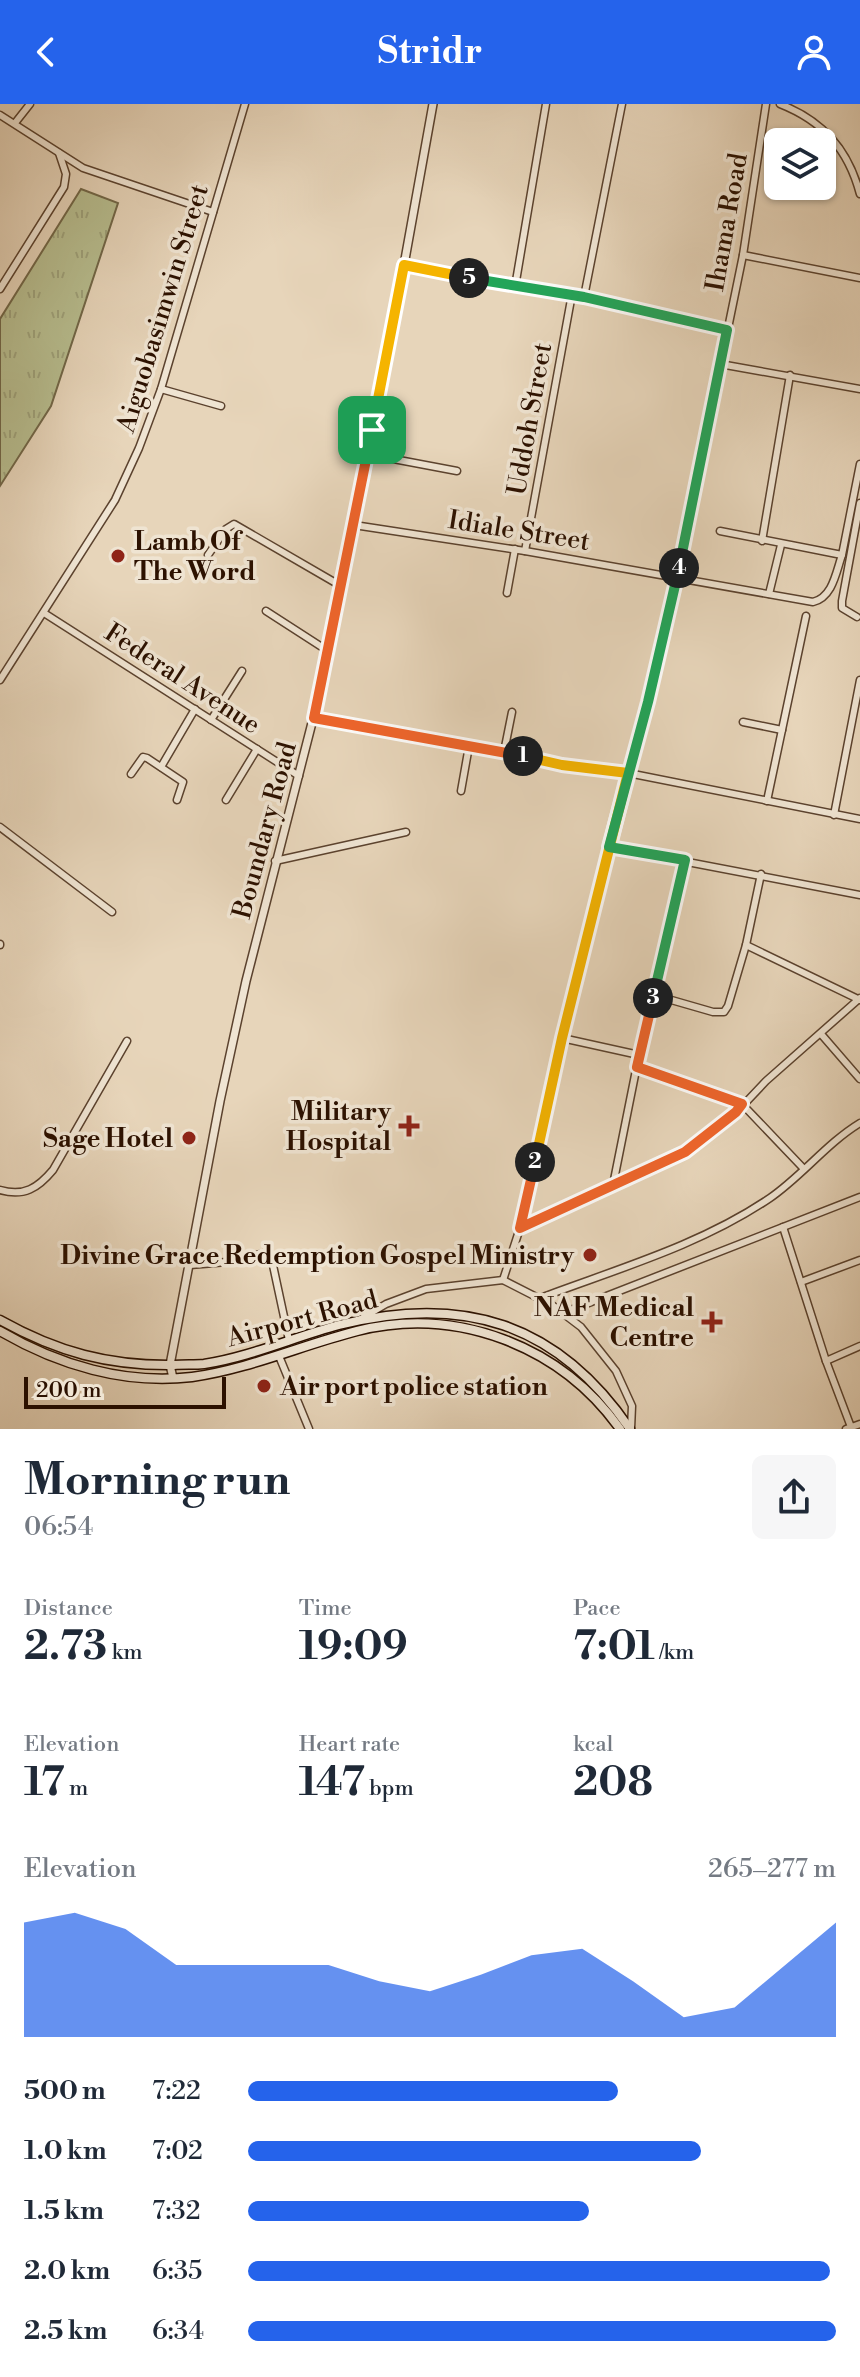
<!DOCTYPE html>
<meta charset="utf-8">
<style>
:root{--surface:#fff;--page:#f6f6f7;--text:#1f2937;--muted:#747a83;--accent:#2563eb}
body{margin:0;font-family:"Libre Bodoni",serif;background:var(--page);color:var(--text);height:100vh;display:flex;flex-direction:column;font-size:30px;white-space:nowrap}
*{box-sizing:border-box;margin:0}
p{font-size:26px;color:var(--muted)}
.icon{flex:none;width:44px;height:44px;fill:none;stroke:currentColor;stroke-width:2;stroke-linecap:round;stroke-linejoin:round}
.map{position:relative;height:1325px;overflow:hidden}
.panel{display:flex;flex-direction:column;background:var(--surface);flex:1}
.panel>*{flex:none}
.controls{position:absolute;left:764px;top:24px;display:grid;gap:16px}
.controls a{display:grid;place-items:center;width:72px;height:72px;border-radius:12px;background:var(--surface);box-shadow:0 2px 6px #0004;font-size:40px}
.scale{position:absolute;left:24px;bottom:20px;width:202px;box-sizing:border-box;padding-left:8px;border:4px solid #2c1100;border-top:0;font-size:22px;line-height:28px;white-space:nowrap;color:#2c1100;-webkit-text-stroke:6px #efe4d2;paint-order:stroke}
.pin{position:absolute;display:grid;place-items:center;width:68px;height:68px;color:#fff;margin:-34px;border-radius:16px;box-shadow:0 4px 12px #0006}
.km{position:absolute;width:40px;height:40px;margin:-20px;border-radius:50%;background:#222;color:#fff;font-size:22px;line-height:40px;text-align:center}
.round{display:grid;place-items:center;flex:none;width:84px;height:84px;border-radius:12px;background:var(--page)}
.overview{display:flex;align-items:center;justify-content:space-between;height:136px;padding:0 24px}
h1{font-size:44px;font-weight:800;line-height:60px}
.metrics{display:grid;grid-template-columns:repeat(3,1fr);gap:12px;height:136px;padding:8px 24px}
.metrics div{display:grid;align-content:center}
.metrics b{font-size:40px;font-weight:800}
.metrics small{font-size:22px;font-weight:400}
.metrics p{font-size:22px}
.chart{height:224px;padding:16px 24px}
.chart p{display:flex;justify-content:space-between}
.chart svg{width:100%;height:144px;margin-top:8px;fill:var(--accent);opacity:.7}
ul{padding:0 24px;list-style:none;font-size:26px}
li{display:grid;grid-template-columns:128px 96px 1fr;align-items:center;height:60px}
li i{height:20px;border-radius:10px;background:var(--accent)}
header{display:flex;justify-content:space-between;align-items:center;height:104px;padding:0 24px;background:var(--accent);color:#fff;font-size:36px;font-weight:800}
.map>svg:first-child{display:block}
.grass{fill:url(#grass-tufts);stroke:#726748;stroke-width:2}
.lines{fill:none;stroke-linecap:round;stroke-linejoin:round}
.minor-casing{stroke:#5b422e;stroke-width:9}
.tertiary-casing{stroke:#5b422e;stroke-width:10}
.secondary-casing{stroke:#2c1100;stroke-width:11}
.minor{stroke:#efe4d2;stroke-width:6}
.tertiary{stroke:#efe4d2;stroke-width:7}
.secondary{stroke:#efe4d2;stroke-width:8}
.split-1-casing{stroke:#fff;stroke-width:16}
.split-2-casing{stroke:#fff;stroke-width:16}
.split-3-casing{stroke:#fff;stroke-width:16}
.split-4-casing{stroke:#fff;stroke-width:16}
.split-5-casing{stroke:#fff;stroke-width:16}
.split-6-casing{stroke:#fff;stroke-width:16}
.split-1{stroke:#f0652b;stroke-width:10}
.split-2{stroke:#f5b400;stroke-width:10}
.split-3{stroke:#f0652b;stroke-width:10}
.split-4{stroke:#22a559;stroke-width:10}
.split-5{stroke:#22a559;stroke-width:10}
.split-6{stroke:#f5b400;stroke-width:10}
.poi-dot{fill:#8f2418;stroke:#efe4d2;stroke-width:3}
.labels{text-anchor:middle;stroke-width:7;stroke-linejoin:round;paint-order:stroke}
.street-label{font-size:26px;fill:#2c1100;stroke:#efe4d2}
.poi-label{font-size:26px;font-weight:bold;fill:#2c1100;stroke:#efe4d2;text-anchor:end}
</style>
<header><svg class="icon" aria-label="back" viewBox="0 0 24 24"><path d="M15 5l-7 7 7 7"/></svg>Stridr<svg class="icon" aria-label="person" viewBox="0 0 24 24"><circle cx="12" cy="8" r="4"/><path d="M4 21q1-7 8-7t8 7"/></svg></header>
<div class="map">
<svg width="860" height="1325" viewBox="0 0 860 1325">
<defs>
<pattern id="grass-tufts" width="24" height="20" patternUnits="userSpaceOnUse" patternTransform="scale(2)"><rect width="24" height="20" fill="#b7bd8f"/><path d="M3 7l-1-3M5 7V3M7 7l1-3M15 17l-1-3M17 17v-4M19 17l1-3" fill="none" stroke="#9ea17a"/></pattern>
</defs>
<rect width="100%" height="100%" fill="#e7d5ba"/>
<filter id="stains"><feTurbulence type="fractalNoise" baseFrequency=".0025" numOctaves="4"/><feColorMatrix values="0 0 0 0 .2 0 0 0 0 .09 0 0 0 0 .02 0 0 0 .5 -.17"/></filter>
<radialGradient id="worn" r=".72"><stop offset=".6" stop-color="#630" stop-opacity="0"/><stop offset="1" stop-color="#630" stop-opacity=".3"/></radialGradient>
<!-- grass -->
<polygon class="grass" points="81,85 118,99 51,302 0,382 0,215"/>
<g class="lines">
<defs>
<g id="minor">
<path d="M780,0C823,17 848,45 860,90"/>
<polyline points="0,11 83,64 213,108"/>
<polyline points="15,19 30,0"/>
<polyline points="743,151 860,174"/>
<polyline points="404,161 515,183 584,193 727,226"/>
<polyline points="515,183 546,0"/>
<polyline points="0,185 64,83 66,70 59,49"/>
<polyline points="584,193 622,0"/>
<polyline points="720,260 860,285"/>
<polyline points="161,285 221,302"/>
<polyline points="367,350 457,367"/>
<path d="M354,421L525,447L813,498C833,493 836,468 842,451"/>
<polyline points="720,427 842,451 860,360"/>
<polyline points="762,437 790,271"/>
<polyline points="525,447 572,190"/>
<polyline points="208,451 226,425 234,420 341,482"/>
<polyline points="507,489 515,445"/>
<polyline points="769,490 781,441"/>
<polyline points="266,507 328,547"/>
<polyline points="44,509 299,672"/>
<polyline points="857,513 842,504 842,497 860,399"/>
<polyline points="0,576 115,396 139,344 161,285 245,0"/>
<polyline points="314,614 562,661 628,669 860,715"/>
<polyline points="211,616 242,567"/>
<polyline points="743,618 782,626"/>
<polyline points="504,648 512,608"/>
<polyline points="161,663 195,605"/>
<polyline points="131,670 143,653 147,654 183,678 177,696"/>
<polyline points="461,687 469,642"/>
<polyline points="226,696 257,645"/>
<polyline points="767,697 806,512"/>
<polyline points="834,711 860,576"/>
<polyline points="0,723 112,808"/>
<polyline points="609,743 860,791"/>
<polyline points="275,757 406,728"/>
<polyline points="0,841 0,840"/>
<polyline points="746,841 860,896"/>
<polyline points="654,891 713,908 724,908 728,902 746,841 761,770"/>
<polyline points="821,930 860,975"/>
<polyline points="562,934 639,951"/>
<polyline points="637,963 742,1000 804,1065"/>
<polyline points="613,1081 639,951 685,756"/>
<path d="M0,1086C24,1093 38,1084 53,1066L127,937"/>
<polyline points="783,1123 826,1257 851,1323"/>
<polyline points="520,1124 685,1048 732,1013 766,977 860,894"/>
<polyline points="190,1161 227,1158 265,1149 271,1152 289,1236"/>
<polyline points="503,1176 520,1124 562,934 677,473 743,151 766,0"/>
<polyline points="801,1178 860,1156"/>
<path d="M540,1194C617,1165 701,1141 770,1094C802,1072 827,1039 860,1019"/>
<polyline points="563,1209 860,1093"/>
<polyline points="359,1216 386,1200 426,1185 503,1176 552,1201 581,1223 616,1267 632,1302 631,1325"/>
<polyline points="279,1252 309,1325"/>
<polyline points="826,1257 860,1242"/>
<polyline points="846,1325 860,1320"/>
</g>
<polyline id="tertiary" points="173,1274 170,1261 220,997 246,877 315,607 404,161 433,0"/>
<g id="secondary">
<path d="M0,1216C57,1248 109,1262 174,1261C184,1260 194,1261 204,1260C250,1253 294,1233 339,1221C462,1190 557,1218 630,1325"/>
<path d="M0,1227C58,1261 125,1281 192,1273C249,1265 302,1241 357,1227C456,1202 560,1241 620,1325"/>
</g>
</defs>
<!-- minor casing -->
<use href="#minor" class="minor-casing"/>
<!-- tertiary casing -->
<use href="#tertiary" class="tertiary-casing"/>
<!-- secondary casing -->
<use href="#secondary" class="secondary-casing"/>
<!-- minor -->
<use href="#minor" class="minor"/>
<!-- tertiary -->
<use href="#tertiary" class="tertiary"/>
<!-- secondary -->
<use href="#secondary" class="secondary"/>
</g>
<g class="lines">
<defs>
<polyline id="split-1" points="372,326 314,614 523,652"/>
<polyline id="split-2" points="523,652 562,661 628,669 562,934 535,1058"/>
<polyline id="split-3" points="535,1058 520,1124 685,1048 736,1008 742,1000 637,963 653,894"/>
<polyline id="split-4" points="653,894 685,756 609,743 648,598 679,464"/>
<polyline id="split-5" points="469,174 584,193 727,226 679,464"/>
<polyline id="split-6" points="372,326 404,161 469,174"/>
</defs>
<!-- split-1 casing -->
<use href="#split-1" class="split-1-casing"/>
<!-- split-2 casing -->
<use href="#split-2" class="split-2-casing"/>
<!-- split-3 casing -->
<use href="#split-3" class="split-3-casing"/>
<!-- split-4 casing -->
<use href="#split-4" class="split-4-casing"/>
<!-- split-5 casing -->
<use href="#split-5" class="split-5-casing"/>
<!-- split-6 casing -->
<use href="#split-6" class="split-6-casing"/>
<!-- split-1 -->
<use href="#split-1" class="split-1"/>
<!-- split-2 -->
<use href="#split-2" class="split-2"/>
<!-- split-3 -->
<use href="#split-3" class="split-3"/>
<!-- split-4 -->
<use href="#split-4" class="split-4"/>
<!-- split-5 -->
<use href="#split-5" class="split-5"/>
<!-- split-6 -->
<use href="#split-6" class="split-6"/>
</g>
<!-- markers -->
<g class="poi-dot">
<circle cx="118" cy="452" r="8"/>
<path d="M405 1010h8v8h8v8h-8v8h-8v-8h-8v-8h8z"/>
<circle cx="189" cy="1034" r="8"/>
<circle cx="590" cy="1151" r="8"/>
<path d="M708 1206h8v8h8v8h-8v8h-8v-8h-8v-8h8z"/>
<circle cx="264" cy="1282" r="8"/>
</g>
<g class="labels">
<!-- street labels -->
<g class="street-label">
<text transform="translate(726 118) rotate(-80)" y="9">Ihama Road</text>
<text transform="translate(162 204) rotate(-73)" y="9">Aiguobasimwin Street</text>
<text transform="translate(529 315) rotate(-80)" y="9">Uddoh Street</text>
<text transform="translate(519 426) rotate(9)" y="9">Idiale Street</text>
<text transform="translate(183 574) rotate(33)" y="9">Federal Avenue</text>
<text transform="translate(264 726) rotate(-75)" y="9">Boundary Road</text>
<text transform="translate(302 1214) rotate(-15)" y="9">Airport Road</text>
</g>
<!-- poi labels -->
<g class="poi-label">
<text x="134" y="446" text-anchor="start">Lamb Of<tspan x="134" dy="30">The Word</tspan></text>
<text x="391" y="1016">Military<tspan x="391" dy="30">Hospital</tspan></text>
<text x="173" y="1043">Sage Hotel</text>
<text x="574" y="1160">Divine Grace Redemption Gospel Ministry</text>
<text x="694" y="1212">NAF Medical<tspan x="694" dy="30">Centre</tspan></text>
<text x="280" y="1291" text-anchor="start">Air port police station</text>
</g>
</g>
<rect width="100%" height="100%" filter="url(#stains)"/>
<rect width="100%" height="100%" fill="url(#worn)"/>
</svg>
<div class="controls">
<a><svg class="icon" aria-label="layers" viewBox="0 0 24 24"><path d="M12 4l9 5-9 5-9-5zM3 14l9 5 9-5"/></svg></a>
</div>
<div class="scale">200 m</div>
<div class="pin" style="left:372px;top:326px;background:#1e9e55"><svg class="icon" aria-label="arrive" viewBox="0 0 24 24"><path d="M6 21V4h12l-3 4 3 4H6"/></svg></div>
<b class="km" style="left:523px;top:652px">1</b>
<b class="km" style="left:535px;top:1058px">2</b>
<b class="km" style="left:653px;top:894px">3</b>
<b class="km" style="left:679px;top:464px">4</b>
<b class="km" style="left:469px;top:174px">5</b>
</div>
<section class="panel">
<div class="overview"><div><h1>Morning run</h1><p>06:54</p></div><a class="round"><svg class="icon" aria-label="share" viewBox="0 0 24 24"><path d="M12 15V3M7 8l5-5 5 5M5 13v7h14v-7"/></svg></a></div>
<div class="metrics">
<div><p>Distance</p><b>2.73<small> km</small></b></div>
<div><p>Time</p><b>19:09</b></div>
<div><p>Pace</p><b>7:01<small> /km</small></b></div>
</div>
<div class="metrics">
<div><p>Elevation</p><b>17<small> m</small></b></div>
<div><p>Heart rate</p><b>147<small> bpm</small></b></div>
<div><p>kcal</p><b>208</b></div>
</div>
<div class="chart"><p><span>Elevation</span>265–277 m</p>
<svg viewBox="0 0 160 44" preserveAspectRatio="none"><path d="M0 44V9L10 6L20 11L30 22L40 22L50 22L60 22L70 27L80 30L90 25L100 19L110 17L120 27L130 38L140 35L150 22L160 9V44z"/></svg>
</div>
<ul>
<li><b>500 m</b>7:22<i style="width:63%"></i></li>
<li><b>1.0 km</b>7:02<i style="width:77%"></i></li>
<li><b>1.5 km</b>7:32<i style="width:58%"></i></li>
<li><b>2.0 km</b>6:35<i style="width:99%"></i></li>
<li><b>2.5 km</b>6:34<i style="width:100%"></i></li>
</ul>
</section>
